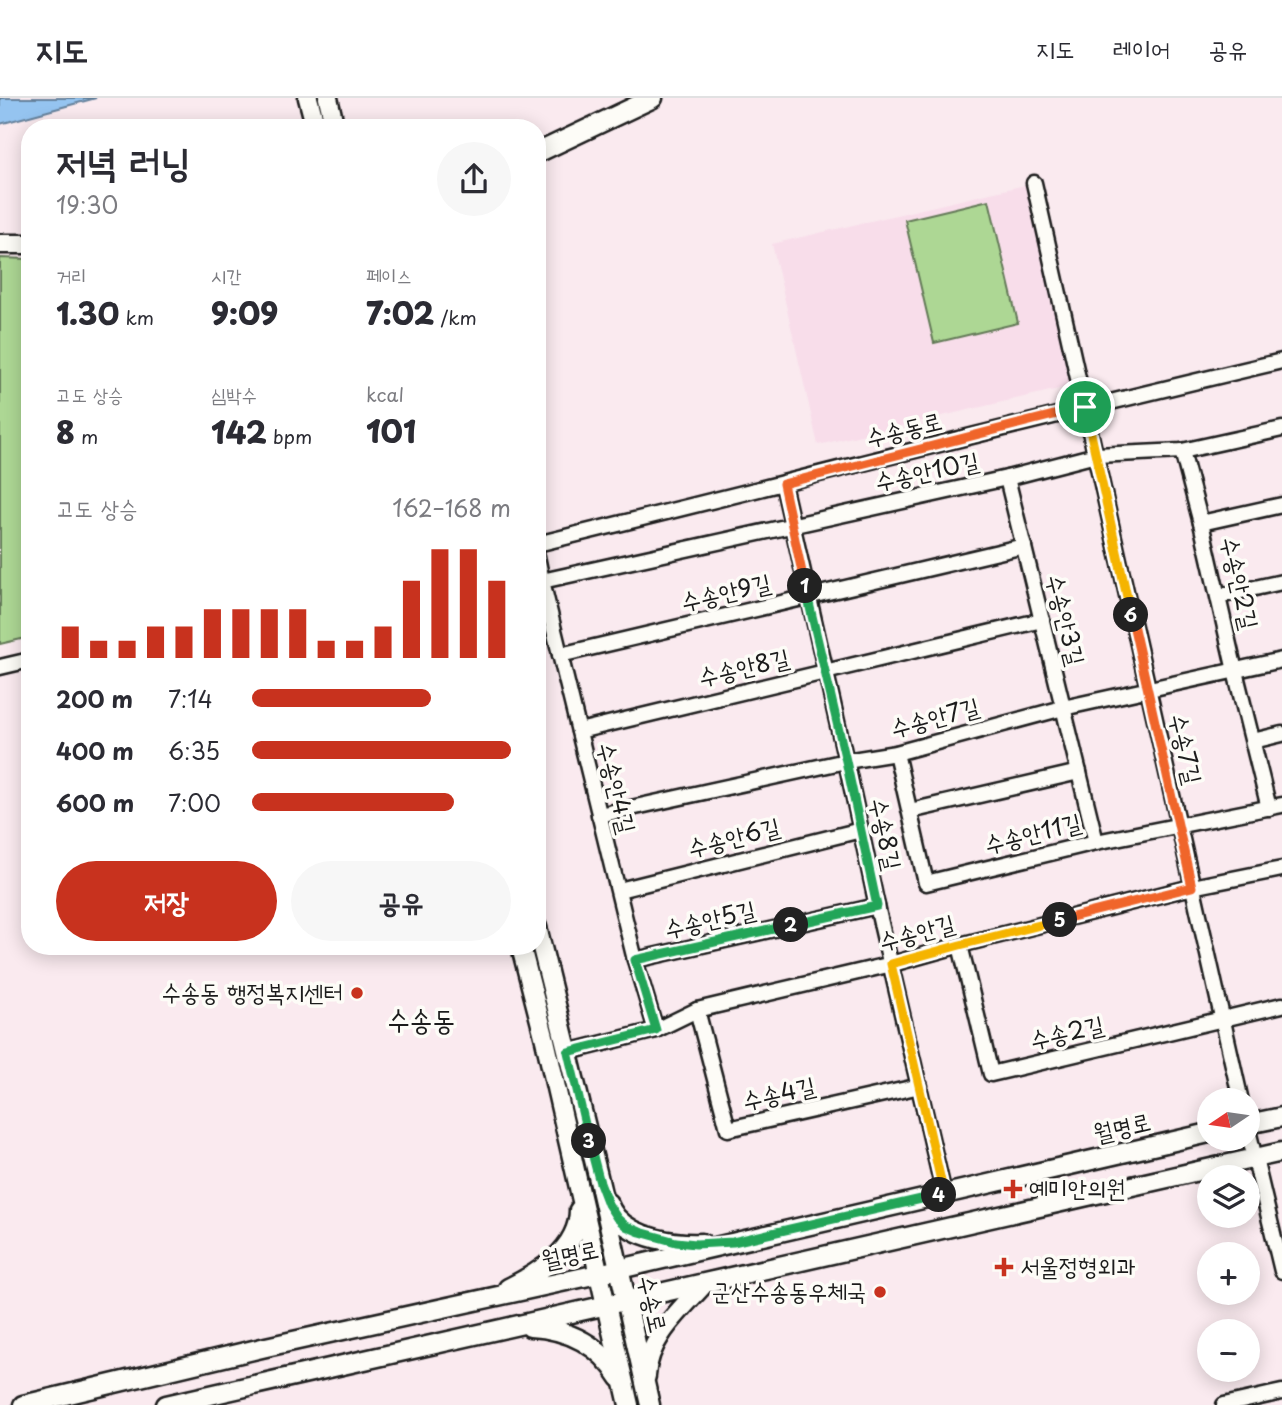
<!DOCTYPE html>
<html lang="ko">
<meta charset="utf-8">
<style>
:root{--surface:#fff;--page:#f7f7f7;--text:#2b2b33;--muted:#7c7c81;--line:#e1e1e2;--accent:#c8321e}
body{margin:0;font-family:"Playpen Sans","Poor Story",sans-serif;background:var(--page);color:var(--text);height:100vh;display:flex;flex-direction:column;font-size:26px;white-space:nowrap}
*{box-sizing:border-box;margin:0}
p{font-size:23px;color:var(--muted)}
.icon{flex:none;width:38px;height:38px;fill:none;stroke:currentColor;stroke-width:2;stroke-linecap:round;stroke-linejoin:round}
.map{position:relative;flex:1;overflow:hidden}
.side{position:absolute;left:21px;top:21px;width:525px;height:836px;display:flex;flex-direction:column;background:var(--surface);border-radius:28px;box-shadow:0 4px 18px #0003}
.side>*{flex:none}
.needle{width:46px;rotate:257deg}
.fabs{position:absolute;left:1197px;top:990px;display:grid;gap:14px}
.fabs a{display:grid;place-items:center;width:63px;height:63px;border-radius:50%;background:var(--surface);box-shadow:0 4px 18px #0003;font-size:35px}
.pin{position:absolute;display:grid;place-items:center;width:60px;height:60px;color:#fff;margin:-30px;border:4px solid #fff;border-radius:50%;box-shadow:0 2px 7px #0007}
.km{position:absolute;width:35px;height:35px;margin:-18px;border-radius:50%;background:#222;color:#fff;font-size:19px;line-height:35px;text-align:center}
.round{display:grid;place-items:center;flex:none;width:74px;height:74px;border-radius:37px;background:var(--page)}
.head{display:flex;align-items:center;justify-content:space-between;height:119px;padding:0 35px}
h1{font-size:38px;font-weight:800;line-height:52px}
.metrics{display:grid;grid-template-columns:repeat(3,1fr);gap:10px;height:119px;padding:7px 35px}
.metrics div{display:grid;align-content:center}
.metrics b{font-size:30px;font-weight:800}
.metrics small{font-size:19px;font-weight:400}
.metrics p{font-size:19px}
.chart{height:196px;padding:14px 35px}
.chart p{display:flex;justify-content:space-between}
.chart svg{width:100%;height:126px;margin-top:7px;stroke:var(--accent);stroke-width:6}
.cta{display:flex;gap:14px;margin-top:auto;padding:14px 35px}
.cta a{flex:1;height:80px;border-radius:42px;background:var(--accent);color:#fff;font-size:28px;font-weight:800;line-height:80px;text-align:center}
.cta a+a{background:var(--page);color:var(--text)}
ul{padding:0 35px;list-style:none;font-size:23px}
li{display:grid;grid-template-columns:112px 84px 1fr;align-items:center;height:52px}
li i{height:18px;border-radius:9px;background:var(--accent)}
header{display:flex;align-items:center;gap:42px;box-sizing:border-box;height:98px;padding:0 35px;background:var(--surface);border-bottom:2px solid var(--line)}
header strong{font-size:33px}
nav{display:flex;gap:38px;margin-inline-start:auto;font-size:24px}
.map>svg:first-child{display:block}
.built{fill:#f8ddea}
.green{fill:#add794;stroke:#647a58;stroke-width:2}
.water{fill:#95c4f0;stroke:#65819b;stroke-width:2}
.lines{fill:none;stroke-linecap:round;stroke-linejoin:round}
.minor-casing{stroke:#1c1c1c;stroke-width:19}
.tertiary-casing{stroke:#1c1c1c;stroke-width:23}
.minor{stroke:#fdfcf7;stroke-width:14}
.tertiary{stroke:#fdfcf7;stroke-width:18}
.split-1-casing{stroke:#fff;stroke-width:14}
.split-2-casing{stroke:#fff;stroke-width:14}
.split-3-casing{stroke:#fff;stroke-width:14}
.split-4-casing{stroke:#fff;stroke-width:14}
.split-5-casing{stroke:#fff;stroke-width:14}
.split-6-casing{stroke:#fff;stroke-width:14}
.split-7-casing{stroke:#fff;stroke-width:14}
.split-1{stroke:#f0652b;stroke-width:9}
.split-2{stroke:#22a559;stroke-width:9}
.split-3{stroke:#22a559;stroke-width:9}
.split-4{stroke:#22a559;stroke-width:9}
.split-5{stroke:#f5b400;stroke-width:9}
.split-6{stroke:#f0652b;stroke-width:9}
.split-7{stroke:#f5b400;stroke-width:9}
.poi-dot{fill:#c8321e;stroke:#fdfcf7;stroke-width:2.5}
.labels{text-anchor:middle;stroke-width:7;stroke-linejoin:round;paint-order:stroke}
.street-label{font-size:24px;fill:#1c1c1c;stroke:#fdfcf7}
.poi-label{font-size:24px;fill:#1c1c1c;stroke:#fdfcf7;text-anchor:end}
.quarter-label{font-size:28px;fill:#1c1c1c;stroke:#fdfcf7}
</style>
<header>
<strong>지도</strong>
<nav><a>지도</a><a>레이어</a><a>공유</a></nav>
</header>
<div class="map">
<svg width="1282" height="1307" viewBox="0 0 1282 1307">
<rect width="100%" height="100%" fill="#faeaef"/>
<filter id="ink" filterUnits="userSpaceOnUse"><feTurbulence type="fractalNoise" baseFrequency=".0143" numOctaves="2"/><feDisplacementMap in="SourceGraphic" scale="14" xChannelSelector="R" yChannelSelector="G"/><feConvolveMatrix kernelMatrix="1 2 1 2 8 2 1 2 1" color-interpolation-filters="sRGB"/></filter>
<g filter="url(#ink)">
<!-- built -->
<polygon class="built" points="1034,85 1080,286 818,347 772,146"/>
<!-- green -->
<g class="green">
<polygon points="989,102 1018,225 934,245 905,122"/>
<polygon points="0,160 30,161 30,539 0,546"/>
</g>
<!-- water -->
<polygon class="water" points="0,0 96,0 0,26"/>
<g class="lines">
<defs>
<g id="minor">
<polyline points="1034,85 1241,1003"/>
<polyline points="1182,353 1201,425 1235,573 1269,710"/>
<polyline points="1007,380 1096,744"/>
<polyline points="783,386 846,663 877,808 944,1096"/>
<polyline points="1201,425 1282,407"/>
<path d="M537,446C786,385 1033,321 1282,263"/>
<polyline points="537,458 542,483 635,862 656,932"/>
<polyline points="542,483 1007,380 1096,357 1182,353 1282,331"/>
<polyline points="1219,498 1282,484"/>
<polyline points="560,557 1024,448"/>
<polyline points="0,569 30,562"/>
<polyline points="579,633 1042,522"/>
<polyline points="1253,643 1282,636"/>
<polyline points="896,655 926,785 1096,744 1282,707"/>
<polyline points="910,713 1079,674"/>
<polyline points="599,717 846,663 896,655 1063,610 1282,562"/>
<polyline points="619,792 861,732"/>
<polyline points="960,847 991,976 1282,907"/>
<polyline points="635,862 877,808"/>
<polyline points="697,912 728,1031 920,988"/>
<polyline points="568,954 656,932 697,912 892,866 960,847 1192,789 1282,771"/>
<polyline points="1248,1032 1282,1173"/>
<polyline points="1224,1307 1282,1294"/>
</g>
<g id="tertiary">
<polyline points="308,0 316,30"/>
<polyline points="328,0 335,30"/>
<polyline points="537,55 653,0"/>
<polyline points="0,146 30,146"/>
<polyline points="537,829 598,1078 650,1307"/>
<polyline points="521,849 545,942 629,1307"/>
<polyline points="1248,1026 1282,1019"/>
<path d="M608,1105C610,1110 613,1115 616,1119C636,1141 674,1146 702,1145"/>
<path d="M508,1190C539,1175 579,1151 579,1112"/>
<path d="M530,1229C569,1231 600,1247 620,1280"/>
<path d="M646,1278C648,1240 680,1213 704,1186"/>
<polyline points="23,1307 266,1249 598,1176 1209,1035"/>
<polyline points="166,1307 1282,1054"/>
</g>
</defs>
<!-- minor casing -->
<use href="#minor" class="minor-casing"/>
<!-- tertiary casing -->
<use href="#tertiary" class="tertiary-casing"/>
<!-- minor -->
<use href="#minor" class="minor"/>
<!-- tertiary -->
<use href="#tertiary" class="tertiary"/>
</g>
</g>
<g class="lines" filter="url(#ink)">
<defs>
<polyline id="split-1" points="805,488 783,386 1085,309"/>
<polyline id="split-2" points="791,827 877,808 846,663 805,488"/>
<polyline id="split-3" points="589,1043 568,954 656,932 635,862 791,827"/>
<polyline id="split-4" points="589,1043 600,1085 608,1106 617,1120 626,1128 640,1134 676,1144 696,1146 733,1144 939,1097"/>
<polyline id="split-5" points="939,1097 944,1096 891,866 960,847 1060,822"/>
<polyline id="split-6" points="1060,822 1192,789 1131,517"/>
<polyline id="split-7" points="1085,309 1131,517"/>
</defs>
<!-- split-1 casing -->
<use href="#split-1" class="split-1-casing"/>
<!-- split-2 casing -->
<use href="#split-2" class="split-2-casing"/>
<!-- split-3 casing -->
<use href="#split-3" class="split-3-casing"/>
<!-- split-4 casing -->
<use href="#split-4" class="split-4-casing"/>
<!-- split-5 casing -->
<use href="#split-5" class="split-5-casing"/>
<!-- split-6 casing -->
<use href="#split-6" class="split-6-casing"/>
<!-- split-7 casing -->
<use href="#split-7" class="split-7-casing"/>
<!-- split-1 -->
<use href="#split-1" class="split-1"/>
<!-- split-2 -->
<use href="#split-2" class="split-2"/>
<!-- split-3 -->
<use href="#split-3" class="split-3"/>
<!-- split-4 -->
<use href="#split-4" class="split-4"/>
<!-- split-5 -->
<use href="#split-5" class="split-5"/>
<!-- split-6 -->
<use href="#split-6" class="split-6"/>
<!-- split-7 -->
<use href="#split-7" class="split-7"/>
</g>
<!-- markers -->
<g class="poi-dot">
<circle cx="357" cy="895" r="7"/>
<path d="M1009.5 1080.5h7v7h7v7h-7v7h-7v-7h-7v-7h7z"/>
<path d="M1000.5 1158.5h7v7h7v7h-7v7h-7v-7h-7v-7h7z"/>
<circle cx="880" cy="1194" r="7"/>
</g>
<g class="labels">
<!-- street labels -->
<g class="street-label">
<text transform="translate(904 332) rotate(-14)" y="8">수송동로</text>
<text transform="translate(927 374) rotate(-12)" y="8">수송안10길</text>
<text transform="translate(1239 485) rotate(77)" y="8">수송안2길</text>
<text transform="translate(726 495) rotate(-13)" y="8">수송안9길</text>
<text transform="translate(1065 522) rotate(76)" y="8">수송안3길</text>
<text transform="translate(744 570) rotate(-13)" y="8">수송안8길</text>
<text transform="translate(935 620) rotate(-15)" y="8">수송안7길</text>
<text transform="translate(1185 651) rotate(77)" y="8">수송7길</text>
<text transform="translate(616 690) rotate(76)" y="8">수송안4길</text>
<text transform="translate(885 736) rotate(78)" y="8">수송8길</text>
<text transform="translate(1033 736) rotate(-14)" y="8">수송안11길</text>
<text transform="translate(734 740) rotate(-14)" y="8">수송안6길</text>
<text transform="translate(710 822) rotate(-13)" y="8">수송안5길</text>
<text transform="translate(917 835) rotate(-15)" y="8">수송안길</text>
<text transform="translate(1067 935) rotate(-13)" y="8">수송2길</text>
<text transform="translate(779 996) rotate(-13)" y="8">수송4길</text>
<text transform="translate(1122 1030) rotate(-13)" y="8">월명로</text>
<text transform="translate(570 1157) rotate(-12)" y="8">월명로</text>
<text transform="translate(652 1206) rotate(77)" y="8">수송로</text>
</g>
<!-- poi labels -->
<g class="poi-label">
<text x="343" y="903">수송동 행정복지센터</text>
<text x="1029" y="1099" text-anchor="start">예미안의원</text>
<text x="1020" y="1177" text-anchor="start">서울정형외과</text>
<text x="866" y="1202">군산수송동우체국</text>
</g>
<!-- quarter labels -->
<g class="quarter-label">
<text x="421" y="932">수송동</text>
</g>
</g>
</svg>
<div class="fabs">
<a><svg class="needle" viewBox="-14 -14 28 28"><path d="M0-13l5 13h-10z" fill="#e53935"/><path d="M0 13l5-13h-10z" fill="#7c7c81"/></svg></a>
<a><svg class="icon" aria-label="layers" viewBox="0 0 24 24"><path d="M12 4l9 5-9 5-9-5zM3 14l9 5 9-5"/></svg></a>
<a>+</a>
<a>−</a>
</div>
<div class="pin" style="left:1085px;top:309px;background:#1e9e55"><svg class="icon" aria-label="arrive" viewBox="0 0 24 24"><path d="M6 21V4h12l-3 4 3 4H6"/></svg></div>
<b class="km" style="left:805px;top:488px">1</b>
<b class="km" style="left:791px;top:827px">2</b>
<b class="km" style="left:589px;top:1043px">3</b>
<b class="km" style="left:939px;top:1097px">4</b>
<b class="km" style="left:1060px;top:822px">5</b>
<b class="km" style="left:1131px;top:517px">6</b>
<section class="side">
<div class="head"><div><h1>저녁 러닝</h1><p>19:30</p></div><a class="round"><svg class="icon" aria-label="share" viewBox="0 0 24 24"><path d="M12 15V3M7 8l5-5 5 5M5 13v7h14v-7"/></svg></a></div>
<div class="metrics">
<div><p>거리</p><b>1.30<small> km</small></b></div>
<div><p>시간</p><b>9:09</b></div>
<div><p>페이스</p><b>7:02<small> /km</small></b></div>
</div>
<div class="metrics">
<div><p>고도 상승</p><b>8<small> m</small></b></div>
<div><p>심박수</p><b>142<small> bpm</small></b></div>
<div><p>kcal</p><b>101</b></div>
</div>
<div class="chart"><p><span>고도 상승</span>162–168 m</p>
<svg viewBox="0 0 160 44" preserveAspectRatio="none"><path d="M5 44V33M15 44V38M25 44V38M35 44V33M45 44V33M55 44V27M65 44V27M75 44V27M85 44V27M95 44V38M105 44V38M115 44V33M125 44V17M135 44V6M145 44V6M155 44V17"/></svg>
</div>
<ul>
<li><b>200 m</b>7:14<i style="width:69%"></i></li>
<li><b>400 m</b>6:35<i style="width:100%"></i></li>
<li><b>600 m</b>7:00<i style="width:78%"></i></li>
</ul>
<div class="cta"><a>저장</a><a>공유</a></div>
</section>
</div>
